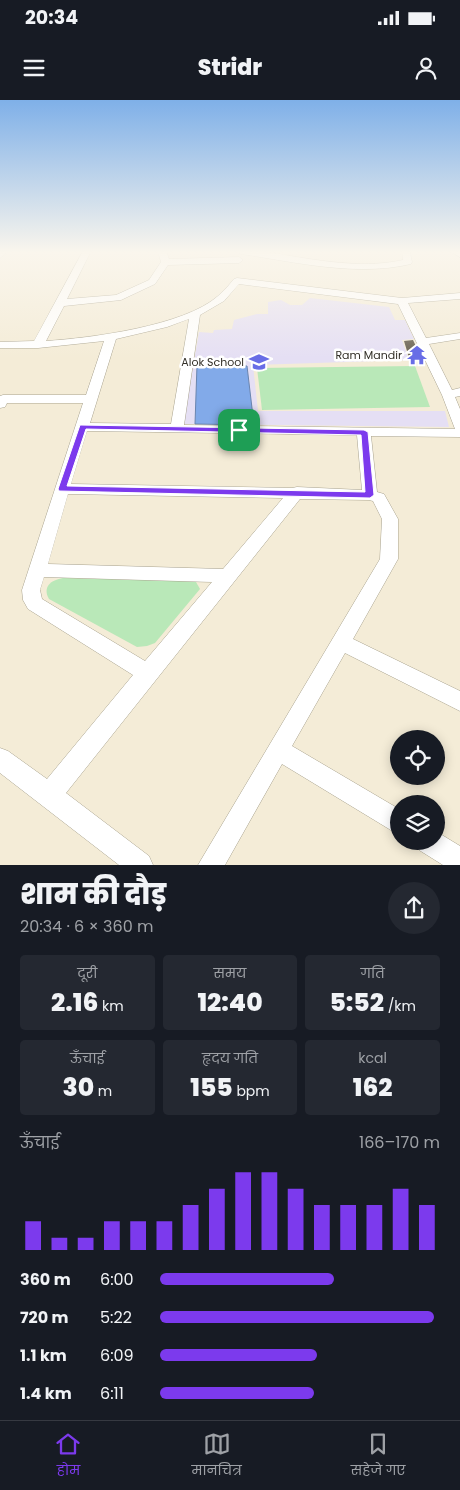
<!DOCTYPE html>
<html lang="hi">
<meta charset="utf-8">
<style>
:root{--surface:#171b24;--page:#242831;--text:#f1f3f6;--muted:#9ea1a6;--line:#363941;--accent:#7c3aed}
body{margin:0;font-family:Poppins,"Noto Sans Devanagari",sans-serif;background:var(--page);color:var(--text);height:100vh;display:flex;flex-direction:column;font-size:19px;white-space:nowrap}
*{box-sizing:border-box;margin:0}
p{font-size:16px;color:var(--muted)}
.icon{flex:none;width:28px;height:28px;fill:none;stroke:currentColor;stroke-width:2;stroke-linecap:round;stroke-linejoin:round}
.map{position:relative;height:765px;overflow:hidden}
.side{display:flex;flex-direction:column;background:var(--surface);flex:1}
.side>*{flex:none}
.tools{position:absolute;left:390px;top:630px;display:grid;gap:10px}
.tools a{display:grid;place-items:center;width:55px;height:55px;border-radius:50%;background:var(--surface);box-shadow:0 2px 12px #0003;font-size:25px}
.pin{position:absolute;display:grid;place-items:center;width:42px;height:42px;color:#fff;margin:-21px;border-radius:10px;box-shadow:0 2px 8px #0006}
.round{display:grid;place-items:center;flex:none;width:52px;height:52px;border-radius:26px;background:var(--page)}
.summary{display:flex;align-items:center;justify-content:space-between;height:85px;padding:0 20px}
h1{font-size:28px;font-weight:800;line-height:38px}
.stats{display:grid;grid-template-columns:repeat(3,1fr);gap:8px;height:85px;padding:5px 20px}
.stats div{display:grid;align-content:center;border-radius:5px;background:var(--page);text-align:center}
.stats b{font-size:25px;font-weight:800}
.stats small{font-size:14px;font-weight:400}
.stats p{font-size:14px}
.chart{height:140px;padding:10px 20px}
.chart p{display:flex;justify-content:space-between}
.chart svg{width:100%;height:90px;margin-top:5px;stroke:var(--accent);stroke-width:6}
ul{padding:0 20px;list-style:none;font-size:16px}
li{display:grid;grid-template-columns:80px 60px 1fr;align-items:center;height:38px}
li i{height:12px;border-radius:6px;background:var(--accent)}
.status{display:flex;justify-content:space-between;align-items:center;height:35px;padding:0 25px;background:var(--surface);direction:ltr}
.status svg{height:14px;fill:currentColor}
header{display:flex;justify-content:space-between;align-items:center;height:65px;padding:0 20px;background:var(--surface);font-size:22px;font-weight:800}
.dock{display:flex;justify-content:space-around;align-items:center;height:70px;border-top:1px solid var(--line);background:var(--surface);font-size:14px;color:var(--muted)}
.dock a{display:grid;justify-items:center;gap:2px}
.dock .current{color:var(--accent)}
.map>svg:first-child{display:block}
.education{fill:#e5dff4}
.green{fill:#b9e8b8}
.water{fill:#82aae9;stroke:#6a85af}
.building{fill:#696250}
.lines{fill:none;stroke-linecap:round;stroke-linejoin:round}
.street-casing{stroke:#a9a38f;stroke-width:1}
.street{fill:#fff;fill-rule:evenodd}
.route{fill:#7c3aed;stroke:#fff;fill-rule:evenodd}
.labels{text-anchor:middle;stroke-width:5;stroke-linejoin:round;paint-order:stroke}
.far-poi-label{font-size:11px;fill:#322f27;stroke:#fff;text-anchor:end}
</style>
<div class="status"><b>20:34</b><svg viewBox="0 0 49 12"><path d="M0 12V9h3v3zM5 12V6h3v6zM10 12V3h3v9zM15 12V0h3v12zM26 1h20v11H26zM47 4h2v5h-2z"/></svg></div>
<header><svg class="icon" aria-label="menu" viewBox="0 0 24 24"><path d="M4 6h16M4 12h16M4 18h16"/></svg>Stridr<svg class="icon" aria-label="person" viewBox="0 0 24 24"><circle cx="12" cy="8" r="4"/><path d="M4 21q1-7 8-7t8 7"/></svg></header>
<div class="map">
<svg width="460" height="765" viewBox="0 0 460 765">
<rect width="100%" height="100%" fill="#f4ecd7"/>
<!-- education -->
<polygon class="education" points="310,198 389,207 395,220 405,220 414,239 402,240 409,260 253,265 258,311 445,311 449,327 183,324 199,232 213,233 214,230 232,229 234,220 257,214 268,214 268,202 281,200 290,205 302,205"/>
<!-- green -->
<g class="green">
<polygon points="415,266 430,307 262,310 257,268"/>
<path d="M63,478L192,481L196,482L200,489L155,543L147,546L137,547L49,499C42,487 51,480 63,478Z"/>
</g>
<!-- water -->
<polygon class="water" points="197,265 247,266 254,325 195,324"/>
<!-- building -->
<polygon class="building" points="413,240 423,261 410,261 404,241"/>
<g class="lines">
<defs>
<g id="street">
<polygon points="0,151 8,151 0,158"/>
<path d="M83,151H91L67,199L116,195L149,180L161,162L158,151H166L169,159L239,157L243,160L239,163L168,165L155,184L121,200L64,206L46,241C91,238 184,226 218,196C224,191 229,185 234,179L237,178L402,198L460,193V199L408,203L426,238L460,233V239L429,244L452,290L460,288V296L455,297L460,309V337L371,336L377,392L384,394L398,419V459L353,539L460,591V611L345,553L292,646L399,709V735L282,664L225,765H198L380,459L382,419L373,401L369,400L300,399L66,693L149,756L153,765H119L0,673V648L8,651L47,679L133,575L28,509L23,500L22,490L83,303H7L5,307L0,308V296L3,295H86L104,241L38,248H0V242L34,241ZM239,184L398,204L442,295L455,329L184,325L200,215L224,201ZM189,219L171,324L90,323L116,239L167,227ZM87,331L357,335L362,390L297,387L292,388L71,384ZM68,394L283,398L223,469L48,464ZM44,477L212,482L145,561L42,499L40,490Z"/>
<path d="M237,151C255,150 273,153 291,156C327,162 367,168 403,160L402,151H413L410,153L412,162L411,164C356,177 296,162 241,154Z"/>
<polygon points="450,151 460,151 460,157"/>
<polygon points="437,732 460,746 460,765 443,765 419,750 416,741 436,741"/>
</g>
</defs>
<!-- street casing -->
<use href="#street" class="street-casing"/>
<!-- street -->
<use href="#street" class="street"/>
</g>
<!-- sky -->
<linearGradient id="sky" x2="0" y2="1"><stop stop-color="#7fb0e8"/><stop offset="0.59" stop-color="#faf6ed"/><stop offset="1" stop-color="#faf6ed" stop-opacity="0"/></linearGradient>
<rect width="460" height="258" fill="url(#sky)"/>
<!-- route -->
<path class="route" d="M80,325L364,330L368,332L374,395L370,398L59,391L58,389ZM86,329L361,335L365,392L67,386Z"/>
<!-- icons -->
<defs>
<symbol id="temple-bare" viewBox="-9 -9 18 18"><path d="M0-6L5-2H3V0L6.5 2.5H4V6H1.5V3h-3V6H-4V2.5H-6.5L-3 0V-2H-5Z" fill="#686de6" stroke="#fff" stroke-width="2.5" paint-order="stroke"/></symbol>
<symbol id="school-bare" viewBox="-9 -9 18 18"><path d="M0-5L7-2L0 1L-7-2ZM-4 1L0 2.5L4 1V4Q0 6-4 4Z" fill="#686de6" stroke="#fff" stroke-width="2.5" paint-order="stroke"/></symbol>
</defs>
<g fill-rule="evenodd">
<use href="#temple-bare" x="403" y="241" width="28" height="28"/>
<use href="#school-bare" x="245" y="248" width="28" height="28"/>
</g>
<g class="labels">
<!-- far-poi labels -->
<g class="far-poi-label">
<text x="402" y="259">Ram Mandir</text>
<text x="244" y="266">Alok School</text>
</g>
</g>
</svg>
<div class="tools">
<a><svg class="icon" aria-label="locate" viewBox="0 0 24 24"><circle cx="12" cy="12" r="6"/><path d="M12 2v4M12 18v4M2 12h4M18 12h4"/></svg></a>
<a><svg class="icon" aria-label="layers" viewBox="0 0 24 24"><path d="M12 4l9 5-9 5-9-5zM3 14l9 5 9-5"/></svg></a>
</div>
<div class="pin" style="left:239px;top:330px;background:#1e9e55"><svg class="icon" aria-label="arrive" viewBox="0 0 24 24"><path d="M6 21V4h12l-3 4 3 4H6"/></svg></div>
</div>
<section class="side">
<div class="summary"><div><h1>शाम की दौड़</h1><p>20:34 · 6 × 360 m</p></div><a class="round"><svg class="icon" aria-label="share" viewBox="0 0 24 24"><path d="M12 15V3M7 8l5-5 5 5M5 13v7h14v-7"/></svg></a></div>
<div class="stats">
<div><p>दूरी</p><b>2.16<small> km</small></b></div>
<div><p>समय</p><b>12:40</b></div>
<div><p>गति</p><b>5:52<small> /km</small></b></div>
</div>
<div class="stats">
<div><p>ऊँचाई</p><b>30<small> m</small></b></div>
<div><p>हृदय गति</p><b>155<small> bpm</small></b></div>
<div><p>kcal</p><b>162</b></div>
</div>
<div class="chart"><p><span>ऊँचाई</span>166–170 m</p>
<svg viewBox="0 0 160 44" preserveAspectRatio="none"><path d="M5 44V30M15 44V38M25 44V38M35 44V30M45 44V30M55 44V30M65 44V22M75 44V14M85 44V6M95 44V6M105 44V14M115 44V22M125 44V22M135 44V22M145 44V14M155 44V22"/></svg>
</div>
<ul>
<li><b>360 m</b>6:00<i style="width:62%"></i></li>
<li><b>720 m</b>5:22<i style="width:98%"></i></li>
<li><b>1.1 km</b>6:09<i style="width:56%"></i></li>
<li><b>1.4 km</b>6:11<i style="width:55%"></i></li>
</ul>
</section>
<nav class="dock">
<a class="current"><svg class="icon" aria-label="home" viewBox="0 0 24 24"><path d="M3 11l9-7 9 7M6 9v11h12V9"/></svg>होम</a>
<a><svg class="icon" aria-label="map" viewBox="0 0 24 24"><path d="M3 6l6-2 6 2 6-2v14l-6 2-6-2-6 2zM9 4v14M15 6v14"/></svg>मानचित्र</a>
<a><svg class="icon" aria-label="saved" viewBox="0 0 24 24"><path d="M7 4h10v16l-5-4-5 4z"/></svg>सहेजे गए</a>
</nav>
